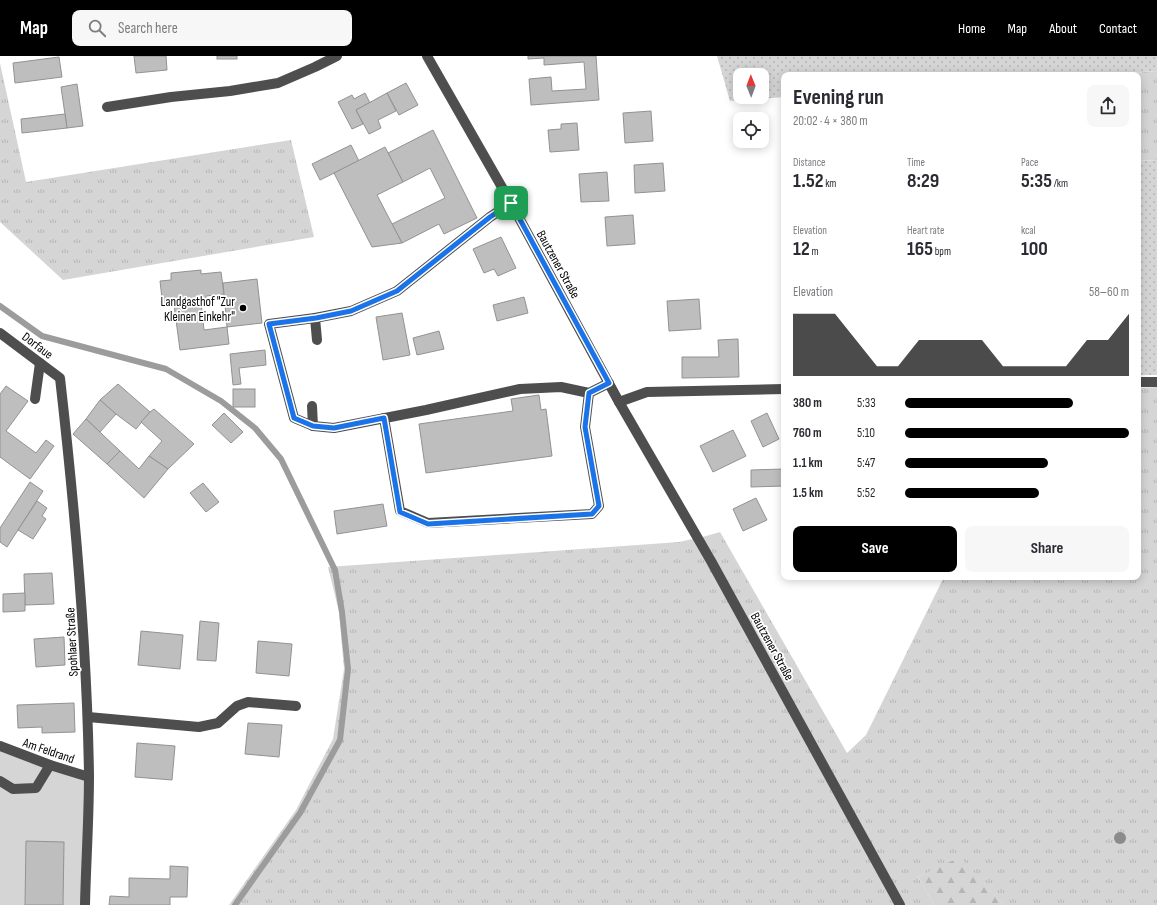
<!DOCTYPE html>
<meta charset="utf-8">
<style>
:root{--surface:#fff;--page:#f7f7f7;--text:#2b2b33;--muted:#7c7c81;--accent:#000}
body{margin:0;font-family:"Sofia Sans Condensed",sans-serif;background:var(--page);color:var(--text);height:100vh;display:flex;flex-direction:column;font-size:15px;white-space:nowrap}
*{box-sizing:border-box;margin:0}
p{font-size:13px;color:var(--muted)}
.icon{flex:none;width:22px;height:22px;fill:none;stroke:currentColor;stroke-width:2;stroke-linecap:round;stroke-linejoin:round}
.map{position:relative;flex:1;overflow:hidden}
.side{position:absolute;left:781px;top:16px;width:360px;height:508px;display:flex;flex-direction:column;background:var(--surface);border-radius:8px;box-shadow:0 2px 10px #0003}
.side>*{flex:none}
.needle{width:26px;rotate:359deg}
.fabs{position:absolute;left:733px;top:12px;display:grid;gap:8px}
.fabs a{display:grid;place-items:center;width:36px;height:36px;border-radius:8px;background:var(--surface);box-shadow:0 2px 10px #0003;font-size:20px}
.pin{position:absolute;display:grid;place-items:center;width:34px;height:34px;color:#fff;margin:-17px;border-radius:8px;box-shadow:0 2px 6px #0006}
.round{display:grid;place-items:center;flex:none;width:42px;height:42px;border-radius:8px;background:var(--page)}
.headline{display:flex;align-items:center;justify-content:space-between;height:68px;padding:0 12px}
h1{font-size:22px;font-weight:700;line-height:30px}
.metrics{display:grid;grid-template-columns:repeat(3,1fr);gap:6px;height:68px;padding:4px 12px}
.metrics div{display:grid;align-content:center}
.metrics b{font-size:20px;font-weight:700}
.metrics small{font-size:11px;font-weight:400}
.metrics p{font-size:11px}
.chart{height:112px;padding:8px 12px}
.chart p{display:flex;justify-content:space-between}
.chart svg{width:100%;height:72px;margin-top:4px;fill:var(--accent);opacity:.7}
.button{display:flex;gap:8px;margin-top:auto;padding:8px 12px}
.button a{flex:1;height:46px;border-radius:8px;background:var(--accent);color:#fff;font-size:16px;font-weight:700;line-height:46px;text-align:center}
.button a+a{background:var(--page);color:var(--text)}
ul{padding:0 12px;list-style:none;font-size:13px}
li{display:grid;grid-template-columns:64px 48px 1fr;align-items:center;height:30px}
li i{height:10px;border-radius:5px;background:var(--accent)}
header{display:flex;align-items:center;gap:24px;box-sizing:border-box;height:56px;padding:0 20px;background:var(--accent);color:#fff}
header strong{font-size:19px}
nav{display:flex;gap:22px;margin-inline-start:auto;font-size:14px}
.search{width:280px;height:36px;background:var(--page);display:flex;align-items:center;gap:10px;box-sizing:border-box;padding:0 14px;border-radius:8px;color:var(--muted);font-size:15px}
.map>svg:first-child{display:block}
.grass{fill:url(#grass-tufts)}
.forest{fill:url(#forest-firs)}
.garden{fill:url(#garden-dots);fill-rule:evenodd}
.pitch{fill:#d5d5d5}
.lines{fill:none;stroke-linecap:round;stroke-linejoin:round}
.stream{stroke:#9c9c9c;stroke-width:6}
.building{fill:#bebebe;stroke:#929292}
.minor{stroke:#4e4e4e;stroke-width:10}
.tree{fill:#8b8b8b}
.route-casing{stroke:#fff;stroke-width:8}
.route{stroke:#1a73e8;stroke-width:5}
.poi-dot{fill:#000;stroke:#fff;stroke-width:1.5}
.labels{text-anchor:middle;stroke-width:3.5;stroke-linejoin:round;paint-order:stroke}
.street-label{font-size:13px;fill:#000;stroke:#fff}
.poi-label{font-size:13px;fill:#000;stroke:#fff;text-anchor:end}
</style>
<header>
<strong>Map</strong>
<div class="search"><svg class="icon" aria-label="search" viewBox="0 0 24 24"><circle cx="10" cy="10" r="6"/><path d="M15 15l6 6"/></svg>Search here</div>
<nav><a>Home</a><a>Map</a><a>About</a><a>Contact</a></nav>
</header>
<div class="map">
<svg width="1157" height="849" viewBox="0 0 1157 849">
<defs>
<pattern id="grass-tufts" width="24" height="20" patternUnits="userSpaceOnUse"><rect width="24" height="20" fill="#d5d5d5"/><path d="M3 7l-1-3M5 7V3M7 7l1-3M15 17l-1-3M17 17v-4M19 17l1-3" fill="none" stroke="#b5b5b5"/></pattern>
<pattern id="forest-firs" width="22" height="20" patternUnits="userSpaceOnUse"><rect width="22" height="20" fill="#d5d5d5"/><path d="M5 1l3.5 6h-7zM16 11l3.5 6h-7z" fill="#b5b5b5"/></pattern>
<pattern id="garden-dots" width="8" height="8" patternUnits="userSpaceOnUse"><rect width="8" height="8" fill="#d5d5d5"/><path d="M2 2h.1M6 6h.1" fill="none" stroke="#b5b5b5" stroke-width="1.8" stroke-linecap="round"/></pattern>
</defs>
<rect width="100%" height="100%" fill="#fff"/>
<!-- grass -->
<g class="grass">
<polygon points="0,7 26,126 291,84 314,181 63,224 0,166"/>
<polygon points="1157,15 1157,104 1138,105 1138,19 1105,19"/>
<polygon points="1157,331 1157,849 1004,849 960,802 918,821 934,849 901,849 699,482 720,476 847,697 866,679 944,521 1138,521 1138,332"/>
<polygon points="697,482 899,849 229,849 296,754 333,683 344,613 339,556 328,511 679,486"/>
</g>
<!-- forest -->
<polygon class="forest" points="960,801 1004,849 934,849 918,821"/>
<!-- garden -->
<g class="garden">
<path d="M717,0H1157V15L1105,19H784V41L730,45ZM740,19H762V41H740Z"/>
<polygon points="1157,104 1157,319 1138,319 1138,105"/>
</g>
<!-- pitch -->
<polygon class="pitch" points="0,691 89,721 85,849 0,849"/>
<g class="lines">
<!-- stream -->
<polyline class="stream" points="0,250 42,280 166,313 221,345 255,372 281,403 335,514 342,556 348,613 340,684 300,757 235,849"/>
</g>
<!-- building -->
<g class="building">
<polygon points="134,0 166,0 167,14 136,17"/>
<rect x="217" y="0" width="20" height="3"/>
<polygon points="528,0 596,0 599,44 531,49 529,23 551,21 552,35 586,33 584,6 544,9 544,2 528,3"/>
<polygon points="59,1 62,21 15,27 13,7"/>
<polygon points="406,27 418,49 399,59 387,37"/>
<polygon points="77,28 83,70 67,72 61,31"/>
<polygon points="365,37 370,47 356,54 363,68 352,73 338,46 352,39 354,43"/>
<polygon points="387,37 396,55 378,64 381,72 369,78 356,54"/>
<polygon points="651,55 653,85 625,87 623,57"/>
<polygon points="65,58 67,72 22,77 21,63"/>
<polygon points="577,67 579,94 550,96 548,74 561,73 561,68"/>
<polygon points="433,74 477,162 444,178 439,168 402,187 392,168 445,142 430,112 403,126 388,97"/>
<polygon points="351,89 359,105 320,124 312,108"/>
<polygon points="385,91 403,126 377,139 402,187 372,191 334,117"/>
<polygon points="663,107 665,135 635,137 634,109"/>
<polygon points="607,116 609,145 581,146 579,118"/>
<polygon points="633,159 635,188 607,190 605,161"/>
<polygon points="501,181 516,212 498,220 494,213 484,217 473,193"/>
<polygon points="201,214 201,218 221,216 224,238 206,240 206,246 163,251 160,225 171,224 171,217"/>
<polygon points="257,223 262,267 227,271 223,227"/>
<polygon points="524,241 528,257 497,265 493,249"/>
<polygon points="699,243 701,273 669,275 667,245"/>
<polygon points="201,246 204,274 227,271 229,288 180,294 174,249"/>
<polygon points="402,257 410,299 383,304 376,261"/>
<polygon points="439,275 444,293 417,299 413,282"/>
<polygon points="738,283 739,321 682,322 682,301 719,301 718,284"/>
<polygon points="265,294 266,309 239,312 241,328 233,329 230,298"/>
<polygon points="118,328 150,356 136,373 116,358 100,344"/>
<polygon points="6,330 28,345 6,375 36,397 46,384 54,390 30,423 0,401 0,338"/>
<rect x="233" y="333" width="22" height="18"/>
<polygon points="539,339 541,354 546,353 552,400 426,417 419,368 513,355 511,343"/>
<polygon points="100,344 116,358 100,376 86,363"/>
<polygon points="154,353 194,388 168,413 149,400 162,385 141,366 150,356"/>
<polygon points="224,357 243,376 231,387 212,369"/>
<polygon points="767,357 779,383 763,391 751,365"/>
<polygon points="86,363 120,395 107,408 73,378"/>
<polygon points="733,374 746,400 713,416 700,390"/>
<polygon points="120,395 139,413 149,400 168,413 144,442 107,408"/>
<polygon points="784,413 784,430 751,431 751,414"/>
<polygon points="30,426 43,435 7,491 0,486 0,472"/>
<polygon points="203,427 219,446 206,456 190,437"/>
<polygon points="756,442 767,464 743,475 733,453"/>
<polygon points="37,445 47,452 42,460 46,463 33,483 18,474"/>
<polygon points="383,448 387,470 337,478 334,455"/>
<polygon points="52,517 54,548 25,549 24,518"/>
<polygon points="25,537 25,555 3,556 3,538"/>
<polygon points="200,565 219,567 216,605 197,604"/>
<polygon points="141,575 183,579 180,613 138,609"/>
<polygon points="64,581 65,609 36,611 34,583"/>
<polygon points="258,585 292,588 289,620 256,617"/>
<polygon points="74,647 75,676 42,677 42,671 18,672 17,649"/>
<polygon points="248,667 282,669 279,701 245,698"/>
<polygon points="137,687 175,690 172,724 135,721"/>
<polygon points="26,785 64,786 63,849 25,849"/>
<polygon points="170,810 188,811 187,841 170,841 170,849 109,849 110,840 129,841 129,822 170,823"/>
</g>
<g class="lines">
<!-- minor -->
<g class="minor">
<polyline points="427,0 511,147 619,346 711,505 900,849"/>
<polyline points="107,51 171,41 230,35 278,27 315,11 337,0"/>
<polyline points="315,262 351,255 397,235 490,161 511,147"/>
<path d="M0,277L60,322C75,454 87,587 89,719C89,762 86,806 85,849"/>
<polyline points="317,284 315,262 269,268 294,362 313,370 334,372 426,354 520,333 561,331 589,337 609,327"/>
<polyline points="1138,326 1157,326"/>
<polyline points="35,343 40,307"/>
<polyline points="619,346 647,336 784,333"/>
<polyline points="312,350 313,370"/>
<polyline points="384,362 400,455 428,467 592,458 599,450 585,371 589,337"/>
<polyline points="88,661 199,671 218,667 237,650 248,646 296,650"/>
<polyline points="0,690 50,709 89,721"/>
<polyline points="0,725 13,733 36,732 50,709"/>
</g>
</g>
<!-- trees -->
<circle class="tree" cx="1120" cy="782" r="6"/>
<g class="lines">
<defs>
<polygon id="route" points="511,147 609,327 589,337 585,371 599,450 592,458 428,468 400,456 384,362 334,372 313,370 294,362 269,268 316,262 351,255 397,235 490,161"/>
</defs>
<!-- route casing -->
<use href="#route" class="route-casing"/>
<!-- route -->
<use href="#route" class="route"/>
</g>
<!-- markers -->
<circle class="poi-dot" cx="243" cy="252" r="4"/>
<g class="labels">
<!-- street labels -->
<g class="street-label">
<text transform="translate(559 208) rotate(61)" y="5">Bautzener Straße</text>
<text transform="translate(38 289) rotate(37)" y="5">Dorfaue</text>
<text transform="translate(71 586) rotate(-93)" y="5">Spohlaer Straße</text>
<text transform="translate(773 590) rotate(61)" y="5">Bautzener Straße</text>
<text transform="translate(49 694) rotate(19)" y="5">Am Feldrand</text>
</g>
<!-- poi labels -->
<g class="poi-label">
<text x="235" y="250">Landgasthof "Zur<tspan x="235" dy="15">Kleinen Einkehr"</tspan></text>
</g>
</g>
</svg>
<div class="fabs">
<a><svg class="needle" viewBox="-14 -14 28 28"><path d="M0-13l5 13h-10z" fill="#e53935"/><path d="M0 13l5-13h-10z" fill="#7c7c81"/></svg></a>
<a><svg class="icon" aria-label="locate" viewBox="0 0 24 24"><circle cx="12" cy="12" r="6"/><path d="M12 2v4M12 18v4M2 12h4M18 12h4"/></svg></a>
</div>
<div class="pin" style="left:511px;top:147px;background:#1e9e55"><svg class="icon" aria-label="arrive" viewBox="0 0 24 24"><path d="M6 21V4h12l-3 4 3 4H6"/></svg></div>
<section class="side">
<div class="headline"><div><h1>Evening run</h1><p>20:02 · 4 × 380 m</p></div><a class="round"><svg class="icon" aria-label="share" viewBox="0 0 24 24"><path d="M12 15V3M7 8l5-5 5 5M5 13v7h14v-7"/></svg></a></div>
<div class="metrics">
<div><p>Distance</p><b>1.52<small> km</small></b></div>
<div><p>Time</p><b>8:29</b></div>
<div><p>Pace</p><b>5:35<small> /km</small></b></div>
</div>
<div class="metrics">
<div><p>Elevation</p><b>12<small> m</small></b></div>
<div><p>Heart rate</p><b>165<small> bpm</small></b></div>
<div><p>kcal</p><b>100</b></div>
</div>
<div class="chart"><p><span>Elevation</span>58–60 m</p>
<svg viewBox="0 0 160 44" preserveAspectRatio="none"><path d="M0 44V6L10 6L20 6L30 22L40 38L50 38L60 22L70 22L80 22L90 22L100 38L110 38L120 38L130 38L140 22L150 22L160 6V44z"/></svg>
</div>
<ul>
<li><b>380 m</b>5:33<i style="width:75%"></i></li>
<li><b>760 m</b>5:10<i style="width:100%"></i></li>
<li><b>1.1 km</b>5:47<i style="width:64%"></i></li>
<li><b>1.5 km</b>5:52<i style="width:60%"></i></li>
</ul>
<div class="button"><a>Save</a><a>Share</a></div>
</section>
</div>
